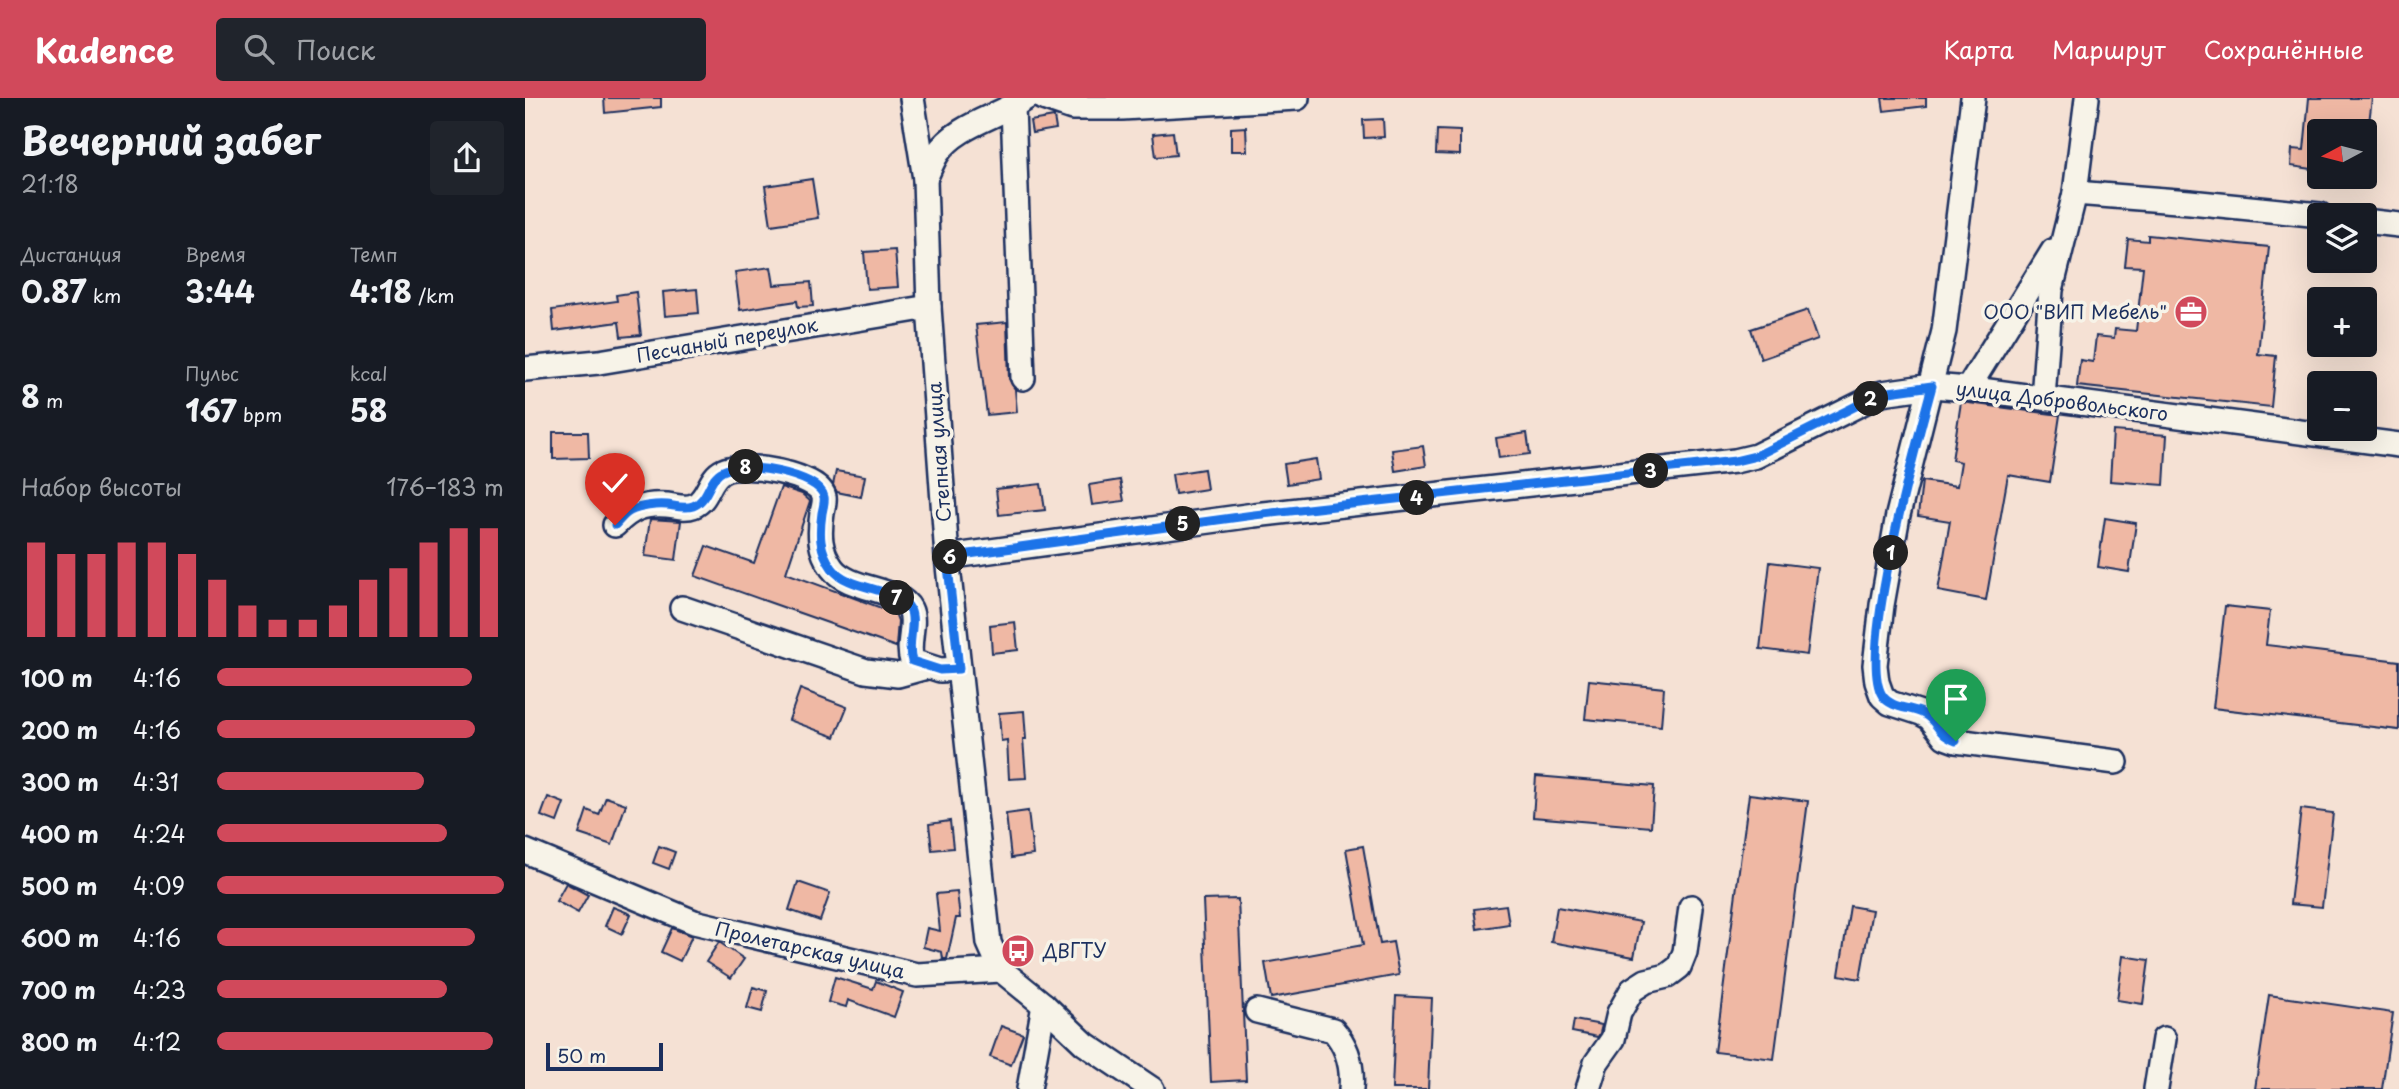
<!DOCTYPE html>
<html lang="ru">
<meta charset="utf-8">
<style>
:root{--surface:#171b24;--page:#20242c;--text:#f1f3f6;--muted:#9ea1a6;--accent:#d1495b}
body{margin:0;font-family:"Playpen Sans",sans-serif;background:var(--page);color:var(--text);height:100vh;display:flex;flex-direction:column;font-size:26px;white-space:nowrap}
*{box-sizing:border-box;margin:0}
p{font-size:23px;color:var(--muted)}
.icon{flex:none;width:38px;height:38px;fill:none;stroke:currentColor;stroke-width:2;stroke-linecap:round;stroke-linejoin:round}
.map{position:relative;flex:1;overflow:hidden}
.sheet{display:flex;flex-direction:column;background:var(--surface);width:525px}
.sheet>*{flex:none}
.needle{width:46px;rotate:263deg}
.buttons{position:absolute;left:1782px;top:21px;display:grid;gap:14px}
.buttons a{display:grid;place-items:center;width:70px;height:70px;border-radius:7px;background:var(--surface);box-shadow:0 7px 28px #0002;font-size:35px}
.scale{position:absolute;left:21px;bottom:18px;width:117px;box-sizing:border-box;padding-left:7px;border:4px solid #1b2f5e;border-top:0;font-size:19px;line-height:24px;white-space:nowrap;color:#1b2f5e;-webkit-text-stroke:5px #f7f3e8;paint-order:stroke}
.pin{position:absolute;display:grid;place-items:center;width:60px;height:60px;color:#fff;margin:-72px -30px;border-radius:50% 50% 50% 0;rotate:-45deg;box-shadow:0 0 7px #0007}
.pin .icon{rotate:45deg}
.km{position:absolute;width:35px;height:35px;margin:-18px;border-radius:50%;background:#222;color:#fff;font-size:19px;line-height:35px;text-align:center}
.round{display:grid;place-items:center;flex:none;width:74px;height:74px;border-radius:7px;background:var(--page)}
.head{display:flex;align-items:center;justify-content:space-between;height:119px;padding:0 21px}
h1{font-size:38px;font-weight:700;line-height:52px}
.metrics{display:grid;grid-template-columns:repeat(3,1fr);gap:10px;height:119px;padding:7px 21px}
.metrics div{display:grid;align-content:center}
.metrics b{font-size:30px;font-weight:700}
.metrics small{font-size:19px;font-weight:400}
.metrics p{font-size:19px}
.chart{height:196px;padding:14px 21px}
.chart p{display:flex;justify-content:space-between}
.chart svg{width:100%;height:126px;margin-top:7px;stroke:var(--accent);stroke-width:6}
ul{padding:0 21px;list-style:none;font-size:23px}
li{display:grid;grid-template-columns:112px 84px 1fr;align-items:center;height:52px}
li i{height:18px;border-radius:9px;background:var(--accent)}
header{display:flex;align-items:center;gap:42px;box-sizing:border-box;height:98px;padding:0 35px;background:var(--accent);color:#fff}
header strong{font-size:33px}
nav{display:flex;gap:38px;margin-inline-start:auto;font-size:24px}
.search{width:490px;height:63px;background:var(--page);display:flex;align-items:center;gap:18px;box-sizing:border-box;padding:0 24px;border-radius:7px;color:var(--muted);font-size:26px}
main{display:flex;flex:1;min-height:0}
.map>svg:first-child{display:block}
.building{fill:#efb8a4;stroke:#1b2f5e;stroke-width:2}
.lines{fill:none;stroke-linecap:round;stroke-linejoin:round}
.minor-casing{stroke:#1b2f5e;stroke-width:28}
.minor{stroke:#f7f3e8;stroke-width:23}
.route-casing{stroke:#fff;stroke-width:14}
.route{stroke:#1a73e8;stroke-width:9}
.labels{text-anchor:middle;stroke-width:7;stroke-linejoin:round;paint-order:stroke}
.poi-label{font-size:19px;fill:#1b2f5e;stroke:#f7f3e8;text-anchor:end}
.street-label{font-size:19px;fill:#1b2f5e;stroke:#f7f3e8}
</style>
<header>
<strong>Kadence</strong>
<div class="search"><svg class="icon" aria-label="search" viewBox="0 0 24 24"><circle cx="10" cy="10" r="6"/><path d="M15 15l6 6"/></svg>Поиск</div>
<nav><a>Карта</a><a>Маршрут</a><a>Сохранённые</a></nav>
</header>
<main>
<section class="sheet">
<div class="head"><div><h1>Вечерний забег</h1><p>21:18</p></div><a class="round"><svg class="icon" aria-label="share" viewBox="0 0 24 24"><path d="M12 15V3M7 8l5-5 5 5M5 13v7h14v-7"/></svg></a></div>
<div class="metrics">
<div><p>Дистанция</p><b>0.87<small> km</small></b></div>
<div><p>Время</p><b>3:44</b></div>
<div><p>Темп</p><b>4:18<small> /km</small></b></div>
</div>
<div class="metrics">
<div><b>8<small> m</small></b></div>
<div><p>Пульс</p><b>167<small> bpm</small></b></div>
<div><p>kcal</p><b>58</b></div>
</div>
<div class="chart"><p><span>Набор высоты</span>176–183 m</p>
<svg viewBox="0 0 160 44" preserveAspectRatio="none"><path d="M5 44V11M15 44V15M25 44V15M35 44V11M45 44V11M55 44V15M65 44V24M75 44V33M85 44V38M95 44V38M105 44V33M115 44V24M125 44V20M135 44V11M145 44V6M155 44V6"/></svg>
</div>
<ul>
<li><b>100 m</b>4:16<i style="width:89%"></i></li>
<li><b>200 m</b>4:16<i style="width:90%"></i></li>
<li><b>300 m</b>4:31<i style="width:72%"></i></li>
<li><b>400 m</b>4:24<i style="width:80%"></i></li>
<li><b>500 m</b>4:09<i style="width:100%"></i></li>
<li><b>600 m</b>4:16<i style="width:90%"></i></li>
<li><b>700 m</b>4:23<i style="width:80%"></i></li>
<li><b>800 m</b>4:12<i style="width:96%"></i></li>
</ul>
</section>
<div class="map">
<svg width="1874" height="991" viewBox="0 0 1874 991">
<rect width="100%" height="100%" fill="#f5e1d4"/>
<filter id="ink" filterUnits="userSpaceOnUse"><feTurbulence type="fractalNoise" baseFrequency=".0143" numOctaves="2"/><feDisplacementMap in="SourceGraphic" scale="14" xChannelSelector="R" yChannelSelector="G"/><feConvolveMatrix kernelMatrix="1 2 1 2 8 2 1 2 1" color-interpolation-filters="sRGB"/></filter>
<g filter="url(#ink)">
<!-- building -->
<g class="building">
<polygon points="79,0 136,0 136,9 80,15"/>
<polygon points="1357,0 1401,0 1401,8 1359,13"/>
<polygon points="1784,0 1847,0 1843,33 1794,33 1794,72 1766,68 1767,51 1779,52"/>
<polygon points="529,19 531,31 507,35 505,23"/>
<polygon points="858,21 859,39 839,40 838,22"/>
<polygon points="721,29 722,53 706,53 706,30"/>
<polygon points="912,32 935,33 935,57 911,56"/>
<polygon points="648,34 651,57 631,59 628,36"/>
<polygon points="287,81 293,120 246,127 240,88"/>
<polygon points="1623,137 1744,149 1733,256 1751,258 1746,309 1552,288 1555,262 1568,264 1571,238 1589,240 1590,231 1611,233 1618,169 1600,168 1603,141 1623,143"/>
<polygon points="370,152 373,189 342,191 339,154"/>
<polygon points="246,169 249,187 286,184 288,208 273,209 272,203 215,212 210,174"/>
<polygon points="172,191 174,215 140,218 138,194"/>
<polygon points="111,194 116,237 96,239 94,224 29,233 27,212 92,203 91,197"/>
<polygon points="1283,212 1293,241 1236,261 1226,231"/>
<polygon points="482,224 484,281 490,291 492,314 462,317 451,227"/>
<polygon points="1436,304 1535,317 1525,384 1483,377 1461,502 1413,493 1425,423 1393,418 1397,383 1432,388 1436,364 1427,362"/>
<polygon points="1588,333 1642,337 1639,387 1585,383"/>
<polygon points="28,334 63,334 64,360 28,361"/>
<polygon points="1002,335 1005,356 974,360 971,340"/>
<polygon points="898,348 901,368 870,373 867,352"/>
<polygon points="791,361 794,381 762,386 759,366"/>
<polygon points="679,371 682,391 650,396 647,376"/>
<polygon points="311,373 340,378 336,399 312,394 308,387"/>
<polygon points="595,382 599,403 567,407 564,387"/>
<polygon points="516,386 520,412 474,417 471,391"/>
<polygon points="256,389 277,396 285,403 261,475 370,515 373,523 371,549 170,478 181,448 229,465"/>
<polygon points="1580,420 1611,425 1604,474 1573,469"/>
<polygon points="125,421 156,423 151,462 120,458"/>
<polygon points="1245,464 1293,470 1282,557 1235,551"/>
<polygon points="1700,508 1745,513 1741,547 1874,563 1874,632 1688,610"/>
<polygon points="490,524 493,552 467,555 465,527"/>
<polygon points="1064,582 1139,590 1136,628 1060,621"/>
<polygon points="275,591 322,609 310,639 264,622"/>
<polygon points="499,613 501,641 498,641 501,680 484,681 482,642 476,643 474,615"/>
<polygon points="1011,678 1129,688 1126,729 1008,719"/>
<polygon points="1224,696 1283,703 1249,961 1190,954"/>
<polygon points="23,699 39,705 32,724 16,718"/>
<polygon points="81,699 101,706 87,747 54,736 62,712 74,717"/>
<polygon points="1776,711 1808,715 1797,809 1765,806"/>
<polygon points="503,713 508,757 486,760 481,716"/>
<polygon points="425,723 428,750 407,752 404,726"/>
<polygon points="134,748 150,754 144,771 128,765"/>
<polygon points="838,748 855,846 868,844 874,877 746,900 740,865 838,847 821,751"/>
<polygon points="273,784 305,795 295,823 264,812"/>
<polygon points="41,785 63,797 53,815 31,803"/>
<polygon points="432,794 435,820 431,820 422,861 418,861 417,854 398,849 402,830 415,833 411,796"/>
<polygon points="713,801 721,982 686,984 678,802"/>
<polygon points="981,807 984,826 952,831 949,811"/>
<polygon points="1325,808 1347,812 1335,881 1314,877"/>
<polygon points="88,809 106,816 97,836 80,828"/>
<polygon points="1032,809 1116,824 1109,859 1026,844"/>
<polygon points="147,830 167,838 155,863 136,854"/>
<polygon points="194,844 219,861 206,880 181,864"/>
<polygon points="1598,858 1624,862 1618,906 1592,902"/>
<polygon points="310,879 348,891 351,883 378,894 369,919 323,902 321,909 303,904"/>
<polygon points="228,889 242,893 237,914 222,910"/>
<polygon points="1744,897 1868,915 1857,991 1730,991"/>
<polygon points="871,898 907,900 903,991 867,991"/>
<polygon points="1049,922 1077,927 1075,935 1073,939 1047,934"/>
<polygon points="476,928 498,936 486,967 465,959"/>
</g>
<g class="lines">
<defs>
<g id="minor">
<polyline points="387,0 400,81 404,209 422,459 464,845 476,872 519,907 560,946 627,991"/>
<polyline points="518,0 547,10 597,10 772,0"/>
<polyline points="1448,0 1419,233 1373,417 1357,507 1350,567 1352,584 1357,598 1365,605 1396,615 1405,620 1420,639 1431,643 1591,664"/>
<polyline points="488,9 498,280"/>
<path d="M400,81C404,73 407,64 412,56C431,27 473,19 501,0"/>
<polyline points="1550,95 1665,104 1795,117"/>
<polyline points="1839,123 1874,127"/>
<polyline points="0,271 74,264 404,209"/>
<polyline points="1443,290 1528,153"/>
<polyline points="1518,300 1526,192 1550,95 1562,0"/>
<path d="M90,427C105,411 119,405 142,407C151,408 160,411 168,408C184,402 183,380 198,373C217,363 295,376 299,399C300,404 298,410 297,415C294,436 294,452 307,470C324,493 374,489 385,511C392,525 381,546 387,563L415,572L434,571"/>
<polyline points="422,459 729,417 1210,363 1231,358 1357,295 1407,288 1456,292 1874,347"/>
<polyline points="157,510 341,573 373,577 402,569"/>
<polyline points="0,753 169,824 392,877 476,872"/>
<path d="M732,913L808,932C823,949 828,969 826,991"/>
<polyline points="504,991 519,907"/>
<polyline points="1063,991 1071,965 1088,941 1094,915 1107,892 1121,883 1142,878 1154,869 1160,854 1166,809"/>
<polyline points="1631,991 1639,941"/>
</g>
</defs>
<!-- minor casing -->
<use href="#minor" class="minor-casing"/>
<!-- minor -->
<use href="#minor" class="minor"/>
</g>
</g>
<g class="lines" filter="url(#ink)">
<defs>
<path id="route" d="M90,427C94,423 100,415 105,413C115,408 132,406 142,407C150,408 160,411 168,408C184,402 183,380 198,373C217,363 295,376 299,399C300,403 298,410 297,415C294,436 294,452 307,470C323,493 374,489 385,511C392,525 381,546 387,563L415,572L434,571L422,459L729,417L1210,363L1231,358L1357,295L1407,288C1393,340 1332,556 1357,597C1366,611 1386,609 1399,616C1414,624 1410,635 1431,643"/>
</defs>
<!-- route casing -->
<use href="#route" class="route-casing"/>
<!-- route -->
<use href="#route" class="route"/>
</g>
<!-- icons -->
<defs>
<symbol id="office-disc" viewBox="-11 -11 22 22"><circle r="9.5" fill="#d1495b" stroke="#f7f3e8"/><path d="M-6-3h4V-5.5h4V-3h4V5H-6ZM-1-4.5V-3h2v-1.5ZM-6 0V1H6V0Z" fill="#fff"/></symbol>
<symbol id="bus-disc" viewBox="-11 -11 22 22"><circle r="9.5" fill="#d1495b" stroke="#f7f3e8"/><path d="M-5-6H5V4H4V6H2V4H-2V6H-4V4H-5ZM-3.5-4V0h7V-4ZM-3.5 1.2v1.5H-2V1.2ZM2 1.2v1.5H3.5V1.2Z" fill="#fff"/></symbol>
</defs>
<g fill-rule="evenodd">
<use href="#office-disc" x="1647" y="195" width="38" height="38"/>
<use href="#bus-disc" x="474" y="834" width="38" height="38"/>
</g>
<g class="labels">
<!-- poi labels -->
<g class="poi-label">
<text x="1642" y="221">ООО "ВИП Мебель"</text>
<text x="518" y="860" text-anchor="start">ДВГТУ</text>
</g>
<!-- street labels -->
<g class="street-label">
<text transform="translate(202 242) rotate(-10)" y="7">Песчаный переулок</text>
<text transform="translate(1537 303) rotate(7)" y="7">улица Добровольского</text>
<text transform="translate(414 354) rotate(-94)" y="7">Степная улица</text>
<text transform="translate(285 852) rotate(13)" y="7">Пролетарская улица</text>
</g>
</g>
</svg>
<div class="buttons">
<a><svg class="needle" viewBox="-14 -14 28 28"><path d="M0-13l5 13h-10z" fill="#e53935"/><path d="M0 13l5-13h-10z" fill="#9ea1a6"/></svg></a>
<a><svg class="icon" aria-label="layers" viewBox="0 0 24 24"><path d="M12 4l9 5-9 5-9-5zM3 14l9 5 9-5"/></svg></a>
<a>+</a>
<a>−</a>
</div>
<div class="scale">50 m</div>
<div class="pin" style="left:1431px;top:643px;background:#1e9e55"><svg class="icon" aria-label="arrive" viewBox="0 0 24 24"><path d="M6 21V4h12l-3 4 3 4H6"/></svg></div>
<div class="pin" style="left:90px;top:427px;background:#d93025"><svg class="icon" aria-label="check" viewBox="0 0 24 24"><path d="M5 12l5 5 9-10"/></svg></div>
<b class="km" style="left:1366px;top:455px">1</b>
<b class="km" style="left:1346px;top:301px">2</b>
<b class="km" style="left:1126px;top:373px">3</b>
<b class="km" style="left:892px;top:400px">4</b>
<b class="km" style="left:658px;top:426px">5</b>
<b class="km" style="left:425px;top:459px">6</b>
<b class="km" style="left:372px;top:500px">7</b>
<b class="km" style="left:221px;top:369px">8</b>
</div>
</main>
